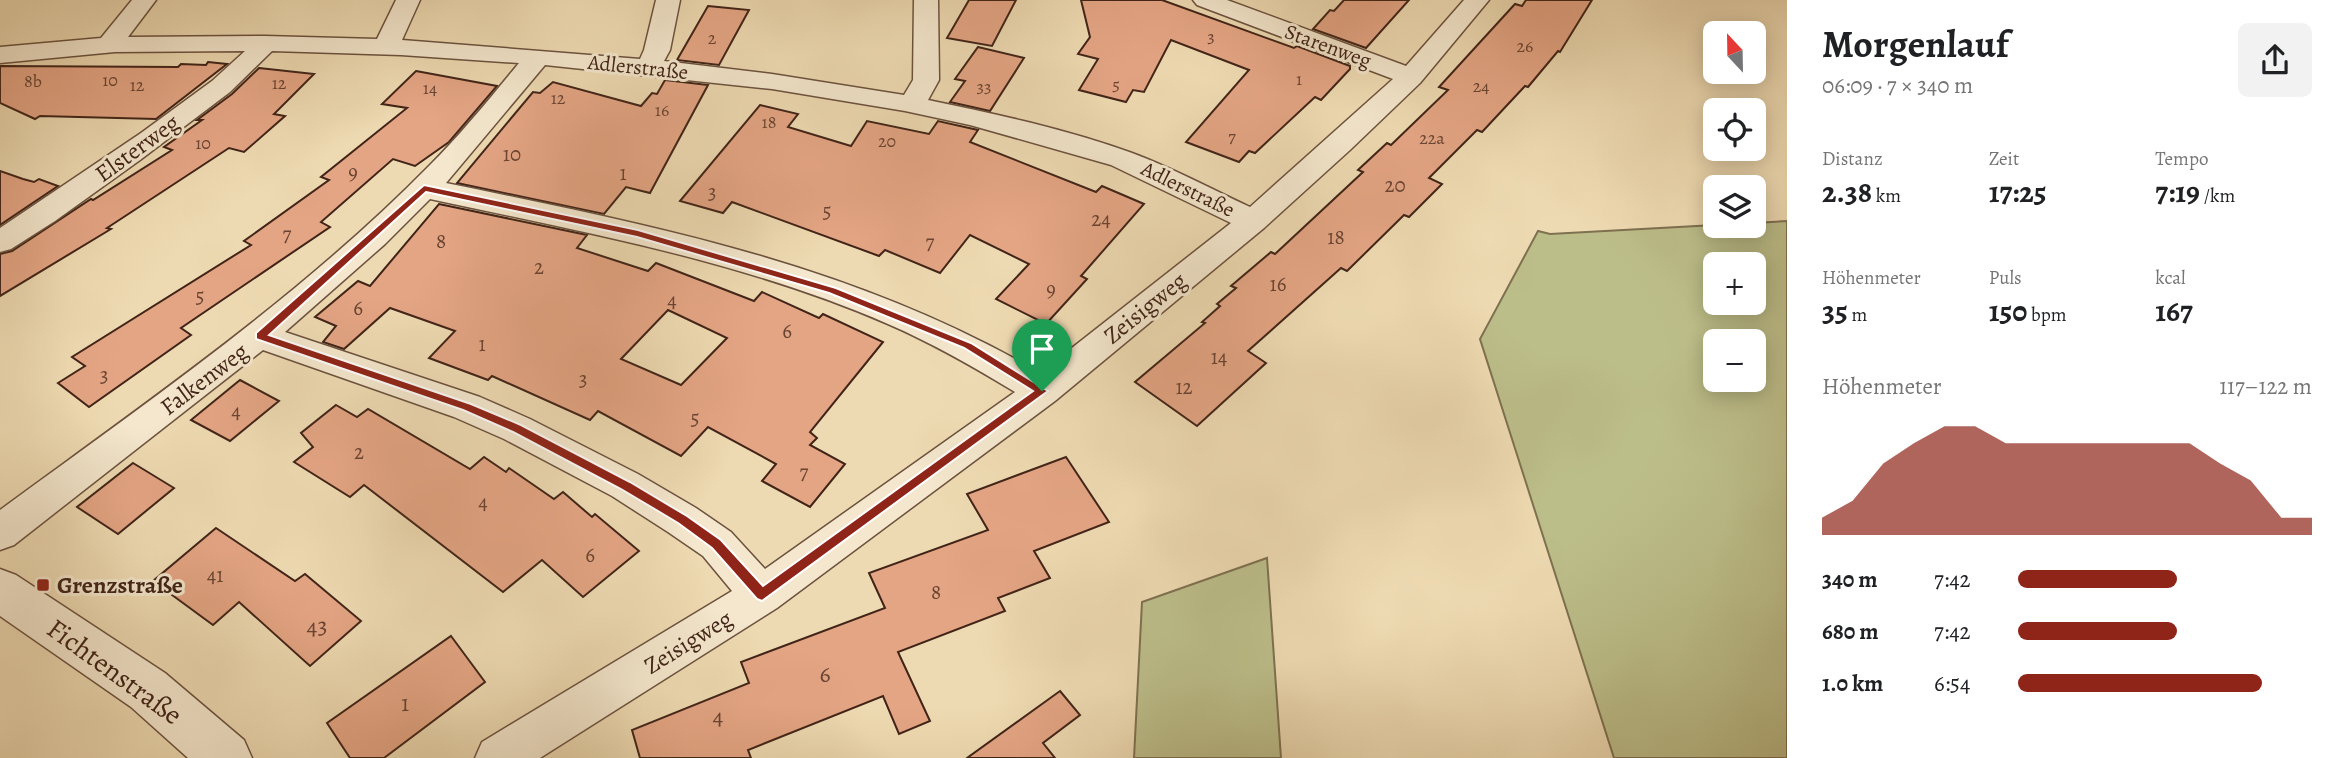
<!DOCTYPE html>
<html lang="de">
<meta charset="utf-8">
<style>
:root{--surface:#fff;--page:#f2f2f2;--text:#202124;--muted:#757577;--accent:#8f2418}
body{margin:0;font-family:Alegreya,serif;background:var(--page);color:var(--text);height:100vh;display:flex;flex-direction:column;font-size:26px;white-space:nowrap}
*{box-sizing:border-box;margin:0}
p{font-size:23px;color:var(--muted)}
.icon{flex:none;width:38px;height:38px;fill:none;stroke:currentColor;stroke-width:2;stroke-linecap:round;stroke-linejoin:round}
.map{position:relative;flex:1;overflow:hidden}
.side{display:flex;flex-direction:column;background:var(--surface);width:560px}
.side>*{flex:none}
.needle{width:46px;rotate:338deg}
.controls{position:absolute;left:1703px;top:21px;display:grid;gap:14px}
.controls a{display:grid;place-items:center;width:63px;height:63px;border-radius:10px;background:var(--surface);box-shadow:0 4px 18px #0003;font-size:35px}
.pin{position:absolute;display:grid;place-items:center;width:60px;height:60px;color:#fff;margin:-72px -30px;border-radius:50% 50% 50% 0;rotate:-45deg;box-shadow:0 0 7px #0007}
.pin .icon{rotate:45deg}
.round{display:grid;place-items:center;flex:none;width:74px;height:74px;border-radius:10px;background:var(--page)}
.overview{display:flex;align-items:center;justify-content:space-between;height:119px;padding:0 35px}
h1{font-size:38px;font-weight:700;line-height:52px}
.stats{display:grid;grid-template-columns:repeat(3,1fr);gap:10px;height:119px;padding:7px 35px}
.stats div{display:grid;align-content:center}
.stats b{font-size:30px;font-weight:700}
.stats small{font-size:19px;font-weight:400}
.stats p{font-size:19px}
.chart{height:196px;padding:14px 35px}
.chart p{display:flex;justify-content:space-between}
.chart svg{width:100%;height:126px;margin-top:7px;fill:var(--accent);opacity:.7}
ul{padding:0 35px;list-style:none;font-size:23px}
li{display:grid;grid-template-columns:112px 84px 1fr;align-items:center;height:52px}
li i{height:18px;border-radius:9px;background:var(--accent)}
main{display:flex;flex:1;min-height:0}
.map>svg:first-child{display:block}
.green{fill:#bcbe8a;stroke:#7e7151;stroke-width:2;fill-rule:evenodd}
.building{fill:#e4a584;stroke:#412418;stroke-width:2;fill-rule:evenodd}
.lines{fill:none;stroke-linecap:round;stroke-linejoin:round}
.minor-casing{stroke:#6c523e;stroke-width:3}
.tertiary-casing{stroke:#6c523e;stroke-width:3}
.minor{fill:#f4e7cd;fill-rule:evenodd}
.tertiary{fill:#f4e7cd;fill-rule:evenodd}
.route{fill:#8f2418;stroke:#fff;stroke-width:2;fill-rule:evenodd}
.poi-dot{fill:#8f2418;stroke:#f4e7cd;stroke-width:2.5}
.labels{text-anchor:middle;stroke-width:6;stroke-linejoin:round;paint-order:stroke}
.far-number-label{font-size:18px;fill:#6a4433}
.far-street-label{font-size:21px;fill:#412418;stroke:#f4e7cd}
.number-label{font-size:21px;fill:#6a4433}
.street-label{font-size:24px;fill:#412418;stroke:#f4e7cd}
.poi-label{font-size:24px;font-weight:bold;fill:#412418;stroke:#f4e7cd;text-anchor:start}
.near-number-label{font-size:24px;fill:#6a4433}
.near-street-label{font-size:28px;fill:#412418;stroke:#f4e7cd}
</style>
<main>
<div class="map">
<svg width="1787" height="758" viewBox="0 0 1787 758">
<rect width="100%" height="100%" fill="#eedab2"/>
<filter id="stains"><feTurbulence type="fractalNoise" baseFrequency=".00286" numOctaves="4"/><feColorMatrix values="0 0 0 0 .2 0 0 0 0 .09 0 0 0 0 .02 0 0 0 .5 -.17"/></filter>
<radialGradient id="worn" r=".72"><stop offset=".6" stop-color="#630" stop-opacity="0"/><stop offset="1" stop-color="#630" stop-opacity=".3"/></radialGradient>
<!-- green -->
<g class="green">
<path d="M1787,221V758H1614L1480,339L1538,231L1550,234L1715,225L1754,226V223ZM1715,264H1754V303H1715ZM1715,341H1754V380H1715Z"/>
<polygon points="1267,558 1281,758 1134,758 1142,602"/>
</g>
<!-- building -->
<g class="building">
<polygon points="969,0 1016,0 992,46 947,38"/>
<polygon points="1081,0 1162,0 1294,48 1297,46 1350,66 1350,69 1321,100 1315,97 1255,153 1249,151 1239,162 1186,142 1249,70 1171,40 1144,92 1133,90 1126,102 1079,90 1098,59 1078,54 1090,37"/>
<polygon points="1344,0 1409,0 1366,48 1313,29 1330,10 1334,11"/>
<polygon points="1526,0 1592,0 1560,52 1558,51 1528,87 1525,86 1482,132 1477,130 1429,178 1442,184 1409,217 1404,215 1347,271 1341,268 1248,351 1266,363 1197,426 1135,382 1205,323 1202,322 1220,306 1217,304 1236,288 1231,286 1271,252 1275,254 1363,172 1358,170 1387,143 1391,145 1448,90 1439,87 1515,4 1522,6"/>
<polygon points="708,6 749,10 719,65 677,60"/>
<polygon points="978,47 1024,58 990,111 950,102 965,81 955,79"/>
<polygon points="208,62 227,64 156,119 40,116 35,119 0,103 0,66 178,67 181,64 206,65"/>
<polygon points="259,68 314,74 274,114 285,116 244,152 229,148 107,228 111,229 0,296 0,254 12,251 91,199 93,200 172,150 164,147 202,120 197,120 232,94"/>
<polygon points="416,71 497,86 449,142 415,166 393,159 321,222 330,227 181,328 191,335 89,407 58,383 85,366 72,357 251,245 244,241 329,180 321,177 407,108 382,104"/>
<polygon points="665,80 708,85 650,193 626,187 604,214 457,183 533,92 540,93 553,82 641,106 652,93 657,94"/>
<polygon points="760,105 798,114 788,127 851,146 867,121 929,134 938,121 969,128 978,130 970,142 1096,192 1102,186 1144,204 1081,276 1087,279 1046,324 996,299 1029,264 970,235 940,273 885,250 879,256 732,202 723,213 680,201"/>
<polygon points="0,171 23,179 34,182 39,179 58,186 0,225"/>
<path d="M439,204L587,235L577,248L648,271L656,263L754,301L762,292L819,318L823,314L883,342L810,432L817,438L810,445L845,464L810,507L762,481L776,464L708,427L681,456L598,411L590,420L492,376L488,380L429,358L455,331L390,308L344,349L323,342L336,326L315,317L358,281L370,286ZM668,310L727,338L681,385L621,359Z"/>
<polygon points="240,380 279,401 230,441 191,420"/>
<polygon points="336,405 357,417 368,409 470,469 484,457 506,472 509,468 554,499 563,492 592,517 595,514 639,551 583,597 542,560 503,592 364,485 350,497 294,462 313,447 301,433"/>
<polygon points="1066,457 1109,522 1034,551 1050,578 998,598 1005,611 898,652 930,721 899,734 883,696 748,750 751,758 640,758 632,730 749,683 741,662 885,608 869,573 988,530 967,494"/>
<polygon points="133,463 174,488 118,534 77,507"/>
<polygon points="216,528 295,581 305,574 361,621 310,666 239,602 213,625 153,581"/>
<polygon points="451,636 485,682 384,758 350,758 327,723"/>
<polygon points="1060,691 1080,715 1043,743 1055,758 967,758"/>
</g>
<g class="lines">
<defs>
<path id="minor" d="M132,0H156L128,37L265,36L377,39L396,0H420L402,40L640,59L644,50L656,0H680L670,50L664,61L772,74L904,95L913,80L914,0H938L939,80L928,100C996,114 1066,129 1132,153C1173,168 1211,189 1250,207L1393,79L1197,5L1193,0H1227L1406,66L1464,0H1489L1420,83L1350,150L1264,228L1055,401L777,608L540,758H475L482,742L732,591L703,556L668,532L612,496L504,439L454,417L263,350L14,545L0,550V510C147,402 300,297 429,166C461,134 490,98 519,63L401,55L272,51L230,92L140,160L55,221L11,249L0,252V228L141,133L212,81L245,51L115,52L0,63V47L101,38ZM545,65L772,89L905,111L970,125L1111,165L1231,223L1040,373C853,264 654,226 446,183ZM430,199C584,232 743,261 888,324C932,343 974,367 1015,392L765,569L731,532L696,508L638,474L530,419L480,397L285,332L385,244Z"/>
<polygon id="tertiary" points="0,569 16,575 165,673 244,740 252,758 188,758 131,707 0,616"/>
</defs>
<!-- minor casing -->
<use href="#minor" class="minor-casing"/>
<!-- tertiary casing -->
<use href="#tertiary" class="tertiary-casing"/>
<!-- minor -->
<use href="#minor" class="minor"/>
<!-- tertiary -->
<use href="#tertiary" class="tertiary"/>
</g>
<!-- route -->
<path class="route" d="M424,185L638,230L836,288L971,343L1048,391L762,601L757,599L712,548L678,523L621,489L513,432L463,410L256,339V333ZM426,192L637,237L829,293L964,348L1033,391L763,586L721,540L687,516L630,482L521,425L471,404L269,335Z"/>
<!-- markers -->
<rect class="poi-dot" x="36" y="578" width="14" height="14" rx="3.5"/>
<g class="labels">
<!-- far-number labels -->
<g class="far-number-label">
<text x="1211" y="42">3</text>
<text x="712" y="44">2</text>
<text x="1525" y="52">26</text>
<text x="1299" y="85">1</text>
<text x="110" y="86">10</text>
<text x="33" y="87">8b</text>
<text x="279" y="89">12</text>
<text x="1116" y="90">5</text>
<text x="137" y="91">12</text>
<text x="984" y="92">33</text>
<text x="1481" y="92">24</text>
<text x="430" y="94">14</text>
<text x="558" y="104">12</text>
<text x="662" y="116">16</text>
<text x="769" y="128">18</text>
<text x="1232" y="142">7</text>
<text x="1432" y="144">22a</text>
<text x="887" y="147">20</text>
<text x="203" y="149">10</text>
</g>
<!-- far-street labels -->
<g class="far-street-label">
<text transform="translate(1328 46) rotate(20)" y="7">Starenweg</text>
<text transform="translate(638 67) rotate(6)" y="7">Adlerstraße</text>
<text transform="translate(1188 189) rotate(26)" y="7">Adlerstraße</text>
</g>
<!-- number labels -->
<g class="number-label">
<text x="512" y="161">10</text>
<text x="353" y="179">9</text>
<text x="623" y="180">1</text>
<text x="1395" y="192">20</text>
<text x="712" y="199">3</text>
<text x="827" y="218">5</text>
<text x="1101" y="226">24</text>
<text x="287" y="241">7</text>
<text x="1336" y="244">18</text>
<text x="441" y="248">8</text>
<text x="930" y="249">7</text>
<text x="539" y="274">2</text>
<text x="1278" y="291">16</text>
<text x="1051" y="296">9</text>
<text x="200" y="303">5</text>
<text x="672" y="307">4</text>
<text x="358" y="315">6</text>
<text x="787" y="338">6</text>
<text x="482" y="351">1</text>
<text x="1219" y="364">14</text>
<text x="104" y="382">3</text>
<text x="583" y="386">3</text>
<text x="1184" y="394">12</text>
<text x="236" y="418">4</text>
<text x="695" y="425">5</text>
<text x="359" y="459">2</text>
<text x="804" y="479">7</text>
<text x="483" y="509">4</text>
<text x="590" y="562">6</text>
<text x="215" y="582">41</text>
<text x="936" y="599">8</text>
</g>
<!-- street labels -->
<g class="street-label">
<text transform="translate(137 148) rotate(-36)" y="8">Elsterweg</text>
<text transform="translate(1145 308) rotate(-39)" y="8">Zeisigweg</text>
<text transform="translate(204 379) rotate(-37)" y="8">Falkenweg</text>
<text transform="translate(688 642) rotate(-32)" y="8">Zeisigweg</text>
</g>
<!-- poi labels -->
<g class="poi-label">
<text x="57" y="593">Grenzstraße</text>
</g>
<!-- near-number labels -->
<g class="near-number-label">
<text x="317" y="634">43</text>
<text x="825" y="682">6</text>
<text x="405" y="711">1</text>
<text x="718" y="724">4</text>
</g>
<!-- near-street labels -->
<g class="near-street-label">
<text transform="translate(115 671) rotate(36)" y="10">Fichtenstraße</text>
</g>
</g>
<rect width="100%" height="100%" filter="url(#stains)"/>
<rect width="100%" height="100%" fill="url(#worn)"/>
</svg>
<div class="controls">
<a><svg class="needle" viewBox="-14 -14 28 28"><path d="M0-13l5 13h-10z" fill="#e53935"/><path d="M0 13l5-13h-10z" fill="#757577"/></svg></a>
<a><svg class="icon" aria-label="locate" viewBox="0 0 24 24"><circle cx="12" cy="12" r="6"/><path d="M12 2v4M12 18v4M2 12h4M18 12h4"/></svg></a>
<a><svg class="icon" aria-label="layers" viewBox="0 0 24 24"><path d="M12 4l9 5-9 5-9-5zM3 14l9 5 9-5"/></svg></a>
<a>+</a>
<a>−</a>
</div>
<div class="pin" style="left:1042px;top:391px;background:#1e9e55"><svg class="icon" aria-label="arrive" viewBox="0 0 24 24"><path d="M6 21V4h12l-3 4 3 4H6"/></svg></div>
</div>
<section class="side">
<div class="overview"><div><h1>Morgenlauf</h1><p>06:09 · 7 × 340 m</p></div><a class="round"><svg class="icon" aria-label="share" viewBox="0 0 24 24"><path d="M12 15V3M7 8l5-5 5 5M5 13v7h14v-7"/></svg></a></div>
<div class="stats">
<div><p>Distanz</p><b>2.38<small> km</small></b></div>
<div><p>Zeit</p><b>17:25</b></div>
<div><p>Tempo</p><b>7:19<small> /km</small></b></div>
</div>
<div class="stats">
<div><p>Höhenmeter</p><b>35<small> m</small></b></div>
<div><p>Puls</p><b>150<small> bpm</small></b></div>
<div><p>kcal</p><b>167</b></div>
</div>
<div class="chart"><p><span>Höhenmeter</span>117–122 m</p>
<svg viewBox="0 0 160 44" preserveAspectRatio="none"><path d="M0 44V38L10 32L20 19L30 12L40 6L50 6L60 12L70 12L80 12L90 12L100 12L110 12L120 12L130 19L140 25L150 38L160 38V44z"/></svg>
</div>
<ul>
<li><b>340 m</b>7:42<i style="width:54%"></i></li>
<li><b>680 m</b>7:42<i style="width:54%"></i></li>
<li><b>1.0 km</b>6:54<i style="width:83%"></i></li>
</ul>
</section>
</main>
